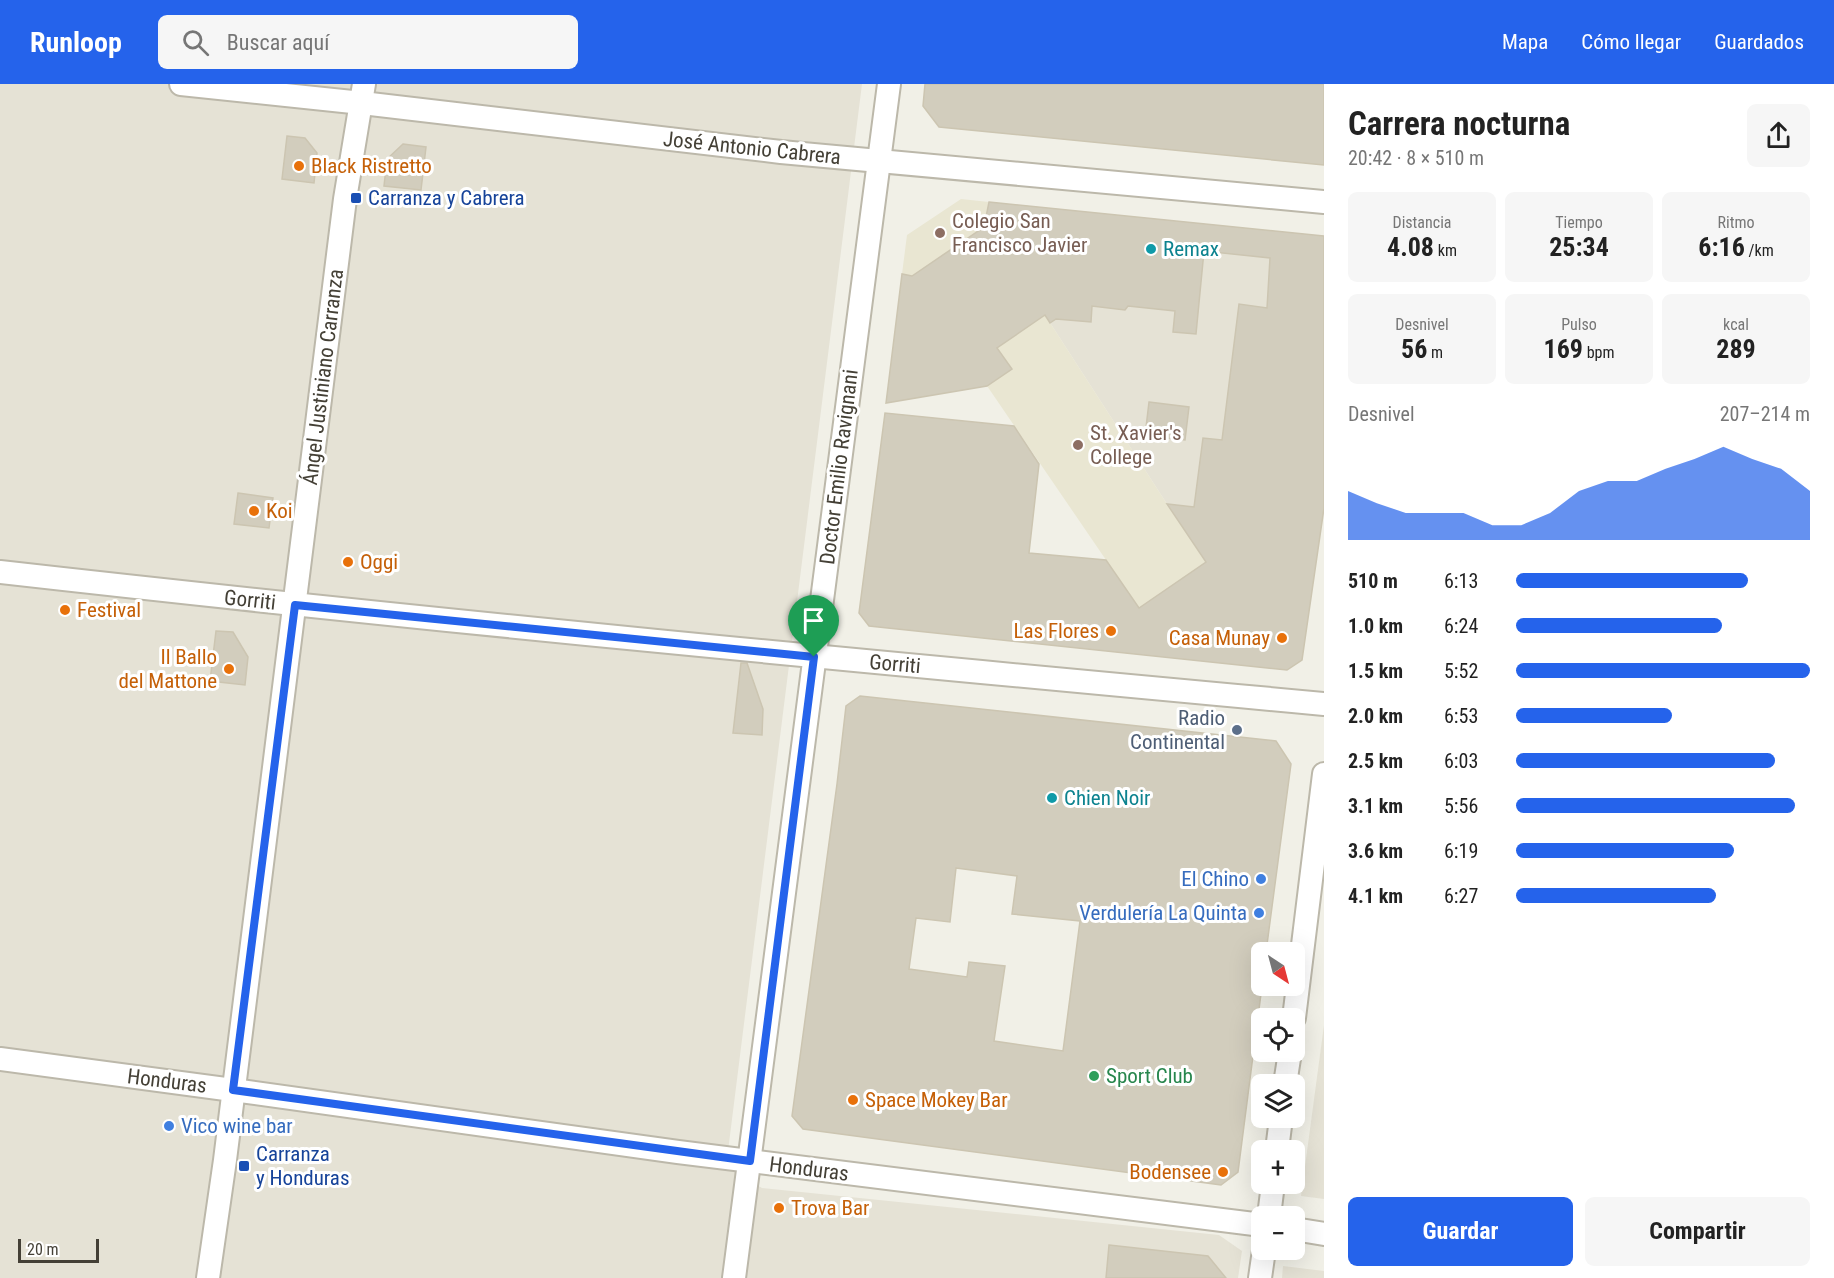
<!DOCTYPE html>
<html lang="es">
<meta charset="utf-8">
<style>
:root{--surface:#fff;--page:#f6f6f6;--text:#222;--muted:#767676;--accent:#2563eb}
body{margin:0;font-family:"Roboto Condensed",sans-serif;background:var(--page);color:var(--text);height:100vh;display:flex;flex-direction:column;font-size:22px;white-space:nowrap}
*{box-sizing:border-box;margin:0}
p{font-size:20px;color:var(--muted)}
.icon{flex:none;width:33px;height:33px;fill:none;stroke:currentColor;stroke-width:2;stroke-linecap:round;stroke-linejoin:round}
.map{position:relative;flex:1;overflow:hidden}
.drawer{display:flex;flex-direction:column;background:var(--surface);width:510px}
.drawer>*{flex:none}
.needle{width:39px;rotate:144deg}
.tools{position:absolute;left:1251px;top:858px;display:grid;gap:12px}
.tools a{display:grid;place-items:center;width:54px;height:54px;border-radius:9px;background:var(--surface);box-shadow:0 6px 24px #0002;font-size:30px}
.scale{position:absolute;left:18px;bottom:15px;width:81px;box-sizing:border-box;padding-left:6px;border:3px solid #444036;border-top:0;font-size:16px;line-height:21px;white-space:nowrap;color:#444036;-webkit-text-stroke:4px #fff;paint-order:stroke}
.pin{position:absolute;display:grid;place-items:center;width:51px;height:51px;color:#fff;margin:-62px -26px;border-radius:50% 50% 50% 0;rotate:-45deg;box-shadow:0 0 6px #0007}
.pin .icon{rotate:45deg}
.round{display:grid;place-items:center;flex:none;width:63px;height:63px;border-radius:9px;background:var(--page)}
.overview{display:flex;align-items:center;justify-content:space-between;height:102px;padding:0 24px}
h1{font-size:33px;font-weight:700;line-height:45px}
.metrics{display:grid;grid-template-columns:repeat(3,1fr);gap:9px;height:102px;padding:6px 24px}
.metrics div{display:grid;align-content:center;border-radius:9px;background:var(--page);text-align:center}
.metrics b{font-size:26px;font-weight:700}
.metrics small{font-size:16px;font-weight:400}
.metrics p{font-size:16px}
.chart{height:168px;padding:12px 24px}
.chart p{display:flex;justify-content:space-between}
.chart svg{width:100%;height:108px;margin-top:6px;fill:var(--accent);opacity:.7}
.button{display:flex;gap:12px;margin-top:auto;padding:12px 24px}
.button a{flex:1;height:69px;border-radius:9px;background:var(--accent);color:#fff;font-size:24px;font-weight:700;line-height:69px;text-align:center}
.button a+a{background:var(--page);color:var(--text)}
ul{padding:0 24px;list-style:none;font-size:20px}
li{display:grid;grid-template-columns:96px 72px 1fr;align-items:center;height:45px}
li i{height:15px;border-radius:8px;background:var(--accent)}
header{display:flex;align-items:center;gap:36px;box-sizing:border-box;height:84px;padding:0 30px;background:var(--accent);color:#fff}
header strong{font-size:28px}
nav{display:flex;gap:33px;margin-inline-start:auto;font-size:21px}
.search{width:420px;height:54px;background:var(--page);display:flex;align-items:center;gap:15px;box-sizing:border-box;padding:0 21px;border-radius:9px;color:var(--muted);font-size:22px}
main{display:flex;flex:1;min-height:0}
.map>svg:first-child{display:block}
.residential{fill:#e5e2d5}
.education{fill:#e9e6d2}
.building{fill:#d2cdbd;stroke:#ccc5b1;stroke-width:1.5;fill-rule:evenodd}
.lines{fill:none;stroke-linecap:round;stroke-linejoin:round}
.street-casing{stroke:#bcb8aa;stroke-width:26}
.street{stroke:#fff;stroke-width:22}
.route-casing{stroke:#fff;stroke-width:12}
.route{stroke:#2563eb;stroke-width:8}
.food-dot{fill:#e8710a;stroke:#fff;stroke-width:2}
.transit-dot{fill:#1a4fb4;stroke:#fff;stroke-width:2}
.education-dot{fill:#8d6e63;stroke:#fff;stroke-width:2}
.culture-dot{fill:#0f9aa8;stroke:#fff;stroke-width:2}
.service-dot{fill:#5c6f8a;stroke:#fff;stroke-width:2}
.shop-dot{fill:#3f7fe0;stroke:#fff;stroke-width:2}
.leisure-dot{fill:#2e9e5b;stroke:#fff;stroke-width:2}
.labels{text-anchor:middle;stroke-width:6;stroke-linejoin:round;paint-order:stroke}
.street-label{font-size:21px;fill:#444036;stroke:#fff}
.food-label{font-size:21px;fill:#c56008;stroke:#fff;text-anchor:start}
.transit-label{font-size:21px;fill:#164399;stroke:#fff;text-anchor:start}
.education-label{font-size:21px;fill:#785e54;stroke:#fff;text-anchor:start}
.culture-label{font-size:21px;fill:#0d838f;stroke:#fff;text-anchor:start}
.service-label{font-size:21px;fill:#4e5e75;stroke:#fff;text-anchor:end}
.shop-label{font-size:21px;fill:#366cbe;stroke:#fff;text-anchor:end}
.leisure-label{font-size:21px;fill:#27864d;stroke:#fff;text-anchor:start}
</style>
<header>
<strong>Runloop</strong>
<div class="search"><svg class="icon" aria-label="search" viewBox="0 0 24 24"><circle cx="10" cy="10" r="6"/><path d="M15 15l6 6"/></svg>Buscar aquí</div>
<nav><a>Mapa</a><a>Cómo llegar</a><a>Guardados</a></nav>
</header>
<main>
<div class="map">
<svg width="1324" height="1194" viewBox="0 0 1324 1194">
<rect width="100%" height="100%" fill="#f1f0e7"/>
<!-- residential -->
<g class="residential">
<polygon points="0,0 862,0 726,1083 762,1104 1219,1151 1242,1167 1238,1194 0,1194"/>
<polygon points="989,118 1324,152 1324,421 1302,576 1287,586 1167,420 1045,231 984,143"/>
<polygon points="1324,941 1324,1115 1301,1112"/>
<polygon points="1283,1182 1324,1187 1324,1194 1282,1194"/>
</g>
<!-- education -->
<polygon class="education" points="961,115 989,118 985,143 1045,231 1167,420 1222,502 1173,574 912,192 902,190 907,151"/>
<!-- building -->
<g class="building">
<polygon points="925,0 1324,0 1324,81 939,43 923,22"/>
<polygon points="287,52 305,54 317,69 314,99 282,95"/>
<polygon points="403,60 426,63 421,106 384,102 387,75"/>
<polygon points="989,118 1324,152 1324,424 1302,576 1287,586 869,542 859,529 885,329 1014,342 1039,380 1029,469 1106,476 1139,524 1206,478 1167,420 1194,423 1203,354 1222,356 1239,220 1267,224 1270,174 1204,167 1196,250 1173,248 1175,227 1128,222 1125,226 1092,222 1091,238 1056,235 1050,239 1045,231 997,264 1012,285 987,302 886,319 902,190 912,192 984,143"/>
<polygon points="1149,318 1189,323 1185,356 1145,352"/>
<polygon points="238,409 273,414 269,444 234,440"/>
<polygon points="216,547 233,548 248,573 245,601 210,597"/>
<polygon points="741,579 747,579 763,625 762,651 733,649"/>
<path d="M860,612L1276,657L1291,680L1266,868H1262V902L1238,1088L1221,1101L803,1045L792,1032L837,700L846,622ZM956,784L1017,792L1012,830L1080,837L1063,967L994,957L1005,882L969,878L967,893L909,885L916,834L950,838Z"/>
<polygon points="1109,1161 1208,1172 1226,1194 1106,1194"/>
</g>
<g class="lines">
<defs>
<g id="street">
<polyline points="181,0 362,19 781,68 1324,118"/>
<path d="M0,488C441,538 882,579 1324,620"/>
<polyline points="1294,934 1324,690"/>
<polyline points="0,975 233,1006 678,1068 1262,1141"/>
<polyline points="1285,1000 1290,968"/>
<polyline points="1277,1066 1281,1034"/>
<polyline points="1269,1132 1273,1100"/>
<polyline points="1294,1145 1324,1150"/>
<polyline points="208,1194 225,1076 345,115 364,0"/>
<polyline points="734,1194 889,0"/>
<polyline points="1260,1194 1264,1166"/>
</g>
</defs>
<!-- street casing -->
<use href="#street" class="street-casing"/>
<!-- street -->
<use href="#street" class="street"/>
</g>
<g class="lines">
<defs>
<polygon id="route" points="295,521 814,573 750,1077 233,1006"/>
</defs>
<!-- route casing -->
<use href="#route" class="route-casing"/>
<!-- route -->
<use href="#route" class="route"/>
</g>
<!-- markers -->
<g class="food-dot">
<circle cx="299" cy="82" r="6"/>
<circle cx="254" cy="427" r="6"/>
<circle cx="348" cy="478" r="6"/>
<circle cx="65" cy="526" r="6"/>
<circle cx="1111" cy="547" r="6"/>
<circle cx="1282" cy="554" r="6"/>
<circle cx="229" cy="585" r="6"/>
<circle cx="853" cy="1016" r="6"/>
<circle cx="1223" cy="1088" r="6"/>
<circle cx="779" cy="1124" r="6"/>
</g>
<g class="transit-dot">
<rect x="350" y="108" width="12" height="12" rx="3"/>
<rect x="238" y="1076" width="12" height="12" rx="3"/>
</g>
<g class="education-dot">
<circle cx="940" cy="149" r="6"/>
<circle cx="1078" cy="361" r="6"/>
</g>
<g class="culture-dot">
<circle cx="1151" cy="165" r="6"/>
<circle cx="1052" cy="714" r="6"/>
</g>
<circle class="service-dot" cx="1237" cy="646" r="6"/>
<g class="shop-dot">
<circle cx="1261" cy="795" r="6"/>
<circle cx="1259" cy="829" r="6"/>
<circle cx="169" cy="1042" r="6"/>
</g>
<circle class="leisure-dot" cx="1094" cy="992" r="6"/>
<g class="labels">
<!-- street labels -->
<g class="street-label">
<text transform="translate(752 64) rotate(6)" y="7">José Antonio Cabrera</text>
<text transform="translate(323 293) rotate(-83)" y="7">Ángel Justiniano Carranza</text>
<text transform="translate(839 383) rotate(-83)" y="7">Doctor Emilio Ravignani</text>
<text transform="translate(250 516) rotate(6)" y="7">Gorriti</text>
<text transform="translate(895 580) rotate(5)" y="7">Gorriti</text>
<text transform="translate(167 997) rotate(7)" y="7">Honduras</text>
<text transform="translate(809 1085) rotate(7)" y="7">Honduras</text>
</g>
<!-- food labels -->
<g class="food-label">
<text x="311" y="89">Black Ristretto</text>
<text x="266" y="434">Koi</text>
<text x="360" y="485">Oggi</text>
<text x="77" y="533">Festival</text>
<text x="1099" y="554" text-anchor="end">Las Flores</text>
<text x="1270" y="561" text-anchor="end">Casa Munay</text>
<text x="217" y="580" text-anchor="end">Il Ballo<tspan x="217" dy="24">del Mattone</tspan></text>
<text x="865" y="1023">Space Mokey Bar</text>
<text x="1211" y="1095" text-anchor="end">Bodensee</text>
<text x="791" y="1131">Trova Bar</text>
</g>
<!-- transit labels -->
<g class="transit-label">
<text x="368" y="121">Carranza y Cabrera</text>
<text x="256" y="1077">Carranza<tspan x="256" dy="24">y Honduras</tspan></text>
</g>
<!-- education labels -->
<g class="education-label">
<text x="952" y="144">Colegio San<tspan x="952" dy="24">Francisco Javier</tspan></text>
<text x="1090" y="356">St. Xavier's<tspan x="1090" dy="24">College</tspan></text>
</g>
<!-- culture labels -->
<g class="culture-label">
<text x="1163" y="172">Remax</text>
<text x="1064" y="721">Chien Noir</text>
</g>
<!-- service labels -->
<g class="service-label">
<text x="1225" y="641">Radio<tspan x="1225" dy="24">Continental</tspan></text>
</g>
<!-- shop labels -->
<g class="shop-label">
<text x="1249" y="802">El Chino</text>
<text x="1247" y="836">Verdulería La Quinta</text>
<text x="181" y="1049" text-anchor="start">Vico wine bar</text>
</g>
<!-- leisure labels -->
<g class="leisure-label">
<text x="1106" y="999">Sport Club</text>
</g>
</g>
</svg>
<div class="tools">
<a><svg class="needle" viewBox="-14 -14 28 28"><path d="M0-13l5 13h-10z" fill="#e53935"/><path d="M0 13l5-13h-10z" fill="#767676"/></svg></a>
<a><svg class="icon" aria-label="locate" viewBox="0 0 24 24"><circle cx="12" cy="12" r="6"/><path d="M12 2v4M12 18v4M2 12h4M18 12h4"/></svg></a>
<a><svg class="icon" aria-label="layers" viewBox="0 0 24 24"><path d="M12 4l9 5-9 5-9-5zM3 14l9 5 9-5"/></svg></a>
<a>+</a>
<a>−</a>
</div>
<div class="scale">20 m</div>
<div class="pin" style="left:814px;top:573px;background:#1e9e55"><svg class="icon" aria-label="arrive" viewBox="0 0 24 24"><path d="M6 21V4h12l-3 4 3 4H6"/></svg></div>
</div>
<section class="drawer">
<div class="overview"><div><h1>Carrera nocturna</h1><p>20:42 · 8 × 510 m</p></div><a class="round"><svg class="icon" aria-label="share" viewBox="0 0 24 24"><path d="M12 15V3M7 8l5-5 5 5M5 13v7h14v-7"/></svg></a></div>
<div class="metrics">
<div><p>Distancia</p><b>4.08<small> km</small></b></div>
<div><p>Tiempo</p><b>25:34</b></div>
<div><p>Ritmo</p><b>6:16<small> /km</small></b></div>
</div>
<div class="metrics">
<div><p>Desnivel</p><b>56<small> m</small></b></div>
<div><p>Pulso</p><b>169<small> bpm</small></b></div>
<div><p>kcal</p><b>289</b></div>
</div>
<div class="chart"><p><span>Desnivel</span>207–214 m</p>
<svg viewBox="0 0 160 44" preserveAspectRatio="none"><path d="M0 44V24L10 29L20 33L30 33L40 33L50 38L60 38L70 33L80 24L90 20L100 20L110 15L120 11L130 6L140 11L150 15L160 24V44z"/></svg>
</div>
<ul>
<li><b>510 m</b>6:13<i style="width:79%"></i></li>
<li><b>1.0 km</b>6:24<i style="width:70%"></i></li>
<li><b>1.5 km</b>5:52<i style="width:100%"></i></li>
<li><b>2.0 km</b>6:53<i style="width:53%"></i></li>
<li><b>2.5 km</b>6:03<i style="width:88%"></i></li>
<li><b>3.1 km</b>5:56<i style="width:95%"></i></li>
<li><b>3.6 km</b>6:19<i style="width:74%"></i></li>
<li><b>4.1 km</b>6:27<i style="width:68%"></i></li>
</ul>
<div class="button"><a>Guardar</a><a>Compartir</a></div>
</section>
</main>
